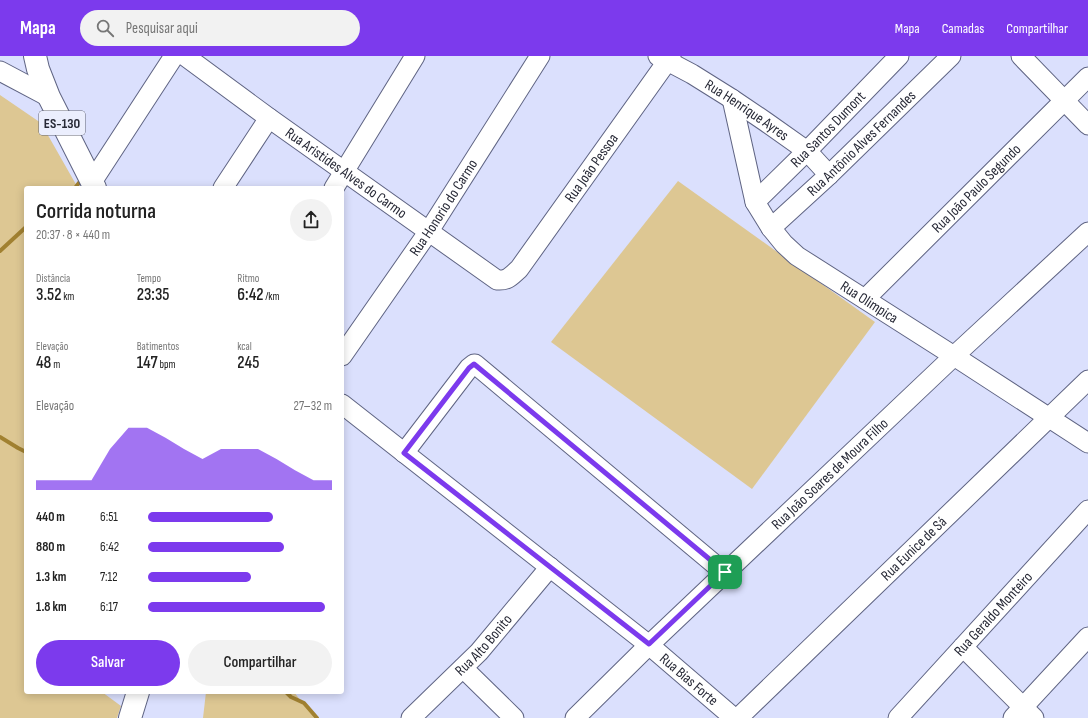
<!DOCTYPE html>
<html lang="pt">
<meta charset="utf-8">
<style>
:root{--surface:#fff;--page:#f2f2f2;--text:#222;--muted:#767676;--accent:#7c3aed}
body{margin:0;font-family:"Sofia Sans Condensed",sans-serif;background:var(--page);color:var(--text);height:100vh;display:flex;flex-direction:column;font-size:15px;white-space:nowrap}
*{box-sizing:border-box;margin:0}
p{font-size:13px;color:var(--muted)}
.icon{flex:none;width:22px;height:22px;fill:none;stroke:currentColor;stroke-width:2;stroke-linecap:round;stroke-linejoin:round}
.map{position:relative;flex:1;overflow:hidden}
.sheet{position:absolute;left:24px;top:130px;width:320px;height:508px;display:flex;flex-direction:column;background:var(--surface);border-radius:4px;box-shadow:0 2px 10px #0003}
.sheet>*{flex:none}
.pin{position:absolute;display:grid;place-items:center;width:34px;height:34px;color:#fff;margin:-17px;border-radius:8px;box-shadow:0 2px 6px #0006}
.round{display:grid;place-items:center;flex:none;width:42px;height:42px;border-radius:21px;background:var(--page)}
.head{display:flex;align-items:center;justify-content:space-between;height:68px;padding:0 12px}
h1{font-size:22px;font-weight:600;line-height:30px}
.metrics{display:grid;grid-template-columns:repeat(3,1fr);gap:6px;height:68px;padding:4px 12px}
.metrics div{display:grid;align-content:center}
.metrics b{font-size:17px;font-weight:600}
.metrics small{font-size:11px;font-weight:400}
.metrics p{font-size:11px}
.chart{height:112px;padding:8px 12px}
.chart p{display:flex;justify-content:space-between}
.chart svg{width:100%;height:72px;margin-top:4px;fill:var(--accent);opacity:.7}
.button{display:flex;gap:8px;margin-top:auto;padding:8px 12px}
.button a{flex:1;height:46px;border-radius:24px;background:var(--accent);color:#fff;font-size:16px;font-weight:600;line-height:46px;text-align:center}
.button a+a{background:var(--page);color:var(--text)}
ul{padding:0 12px;list-style:none;font-size:13px}
li{display:grid;grid-template-columns:64px 48px 1fr;align-items:center;height:30px}
li i{height:10px;border-radius:5px;background:var(--accent)}
header{display:flex;align-items:center;gap:24px;box-sizing:border-box;height:56px;padding:0 20px;background:var(--accent);color:#fff}
header strong{font-size:19px}
nav{display:flex;gap:22px;margin-inline-start:auto;font-size:14px}
.search{width:280px;height:36px;background:var(--page);display:flex;align-items:center;gap:10px;box-sizing:border-box;padding:0 14px;border-radius:22px;color:var(--muted);font-size:15px}
.map>svg:first-child{display:block}
.green{fill:#ddc793}
.lines{fill:none;stroke-linecap:round;stroke-linejoin:round}
.stream{stroke:#a18131;stroke-width:4}
.minor-casing{stroke:#5f6483;stroke-width:21}
.major-casing{stroke:#5f6483;stroke-width:24}
.minor{stroke:#fff;stroke-width:19}
.major{stroke:#fff;stroke-width:22}
.route-casing{stroke:#fff;stroke-width:8}
.route{stroke:#7c3aed;stroke-width:5}
.labels{text-anchor:middle;stroke-width:4;stroke-linejoin:round;paint-order:stroke}
.shield{fill:#ebeefd;stroke:#626472;stroke-width:1}
.shield-label{font-size:14px;font-weight:bold;fill:#272936}
.street-label{font-size:15px;fill:#272936;stroke:#ebeefd}
</style>
<header>
<strong>Mapa</strong>
<div class="search"><svg class="icon" aria-label="search" viewBox="0 0 24 24"><circle cx="10" cy="10" r="6"/><path d="M15 15l6 6"/></svg>Pesquisar aqui</div>
<nav><a>Mapa</a><a>Camadas</a><a>Compartilhar</a></nav>
</header>
<div class="map">
<svg width="1088" height="662" viewBox="0 0 1088 662">
<rect width="100%" height="100%" fill="#dbe0fd"/>
<!-- green -->
<g class="green">
<polygon points="0,39 41,67 78,132 26,132 26,636 102,636 121,650 117,662 0,662"/>
<polygon points="678,125 875,266 752,433 551,286"/>
<polygon points="206,636 294,636 304,649 316,662 203,662"/>
</g>
<g class="lines">
<!-- stream -->
<g class="stream">
<polyline points="75,132 82,123"/>
<polyline points="0,195 26,171"/>
<polyline points="0,381 18,392 26,396"/>
<polyline points="286,636 291,641 304,647 317,662"/>
</g>
<defs>
<g id="minor">
<path id="s1" d="M185,0L269,62L497,224C508,225 511,220 519,213L671,0"/>
<path id="s2" d="M658,0L692,18L732,43L766,66L807,95L829,119"/>
<polyline points="1021,0 1088,69"/>
<polyline points="0,15 49,41"/>
<path id="s3" d="M732,43L755,146L771,172L784,188L797,200L954,300L1088,387"/>
<polyline points="92,126 174,0"/>
<polyline points="223,132 269,62"/>
<polyline points="334,132 415,0"/>
<path id="s4" d="M755,146L807,95L899,0"/>
<path id="s5" d="M771,172L829,119L951,0"/>
<path id="s6" d="M865,243L1088,21"/>
<path id="s7" d="M342,300L429,175L540,0"/>
<path id="s8" d="M342,348L649,589L734,662"/>
<polyline points="404,397 469,312 474,308 475,308 725,517"/>
<polyline points="963,591 1034,662"/>
<polyline points="463,612 514,662"/>
<path id="s9" d="M411,662L479,596L550,511"/>
<path id="s10" d="M575,662L649,589L954,300L1088,176"/>
<path id="s11" d="M738,662L1088,324"/>
<path id="s12" d="M898,662L1088,454"/>
<polyline points="1013,662 1088,581"/>
</g>
<g id="major">
<polyline points="35,0 38,13 49,41 95,132"/>
<polyline points="130,662 138,636"/>
</g>
</defs>
<!-- minor casing -->
<use href="#minor" class="minor-casing"/>
<!-- major casing -->
<use href="#major" class="major-casing"/>
<!-- minor -->
<use href="#minor" class="minor"/>
<!-- major -->
<use href="#major" class="major"/>
</g>
<g class="lines">
<defs>
<polygon id="route" points="474,308 725,516 649,588 404,397 469,312"/>
</defs>
<!-- route casing -->
<use href="#route" class="route-casing"/>
<!-- route -->
<use href="#route" class="route"/>
</g>
<g class="labels">
<!-- shield labels -->
<rect class="shield" x="39" y="55" width="46" height="24" rx="3"/>
<g class="shield-label">
<text x="62" y="72">ES-130</text>
</g>
<!-- street labels -->
<g class="street-label">
<text dy="5" stroke="none"><textPath href="#s2" startOffset="104">Rua Henrique Ayres</textPath></text>
<text dy="5" stroke="none"><textPath href="#s4" startOffset="103">Rua Santos Dumont</textPath></text>
<text dy="5" stroke="none"><textPath href="#s5" startOffset="124">Rua Antônio Alves Fernandes</textPath></text>
<text dy="5" stroke="none"><textPath href="#s1" startOffset="534">Rua João Pessoa</textPath></text>
<text dy="5" stroke="none"><textPath href="#s1" startOffset="199">Rua Aristides Alves do Carmo</textPath></text>
<text dy="5" stroke="none"><textPath href="#s6" startOffset="157">Rua João Paulo Segundo</textPath></text>
<text dy="5" stroke="none"><textPath href="#s7" startOffset="180">Rua Honorio do Carmo</textPath></text>
<text dy="5" stroke="none"><textPath href="#s3" startOffset="260">Rua Olimpica</textPath></text>
<text dy="5" stroke="none"><textPath href="#s10" startOffset="353">Rua João Soares de Moura Filho</textPath></text>
<text dy="5" stroke="none"><textPath href="#s11" startOffset="244">Rua Eunice de Sá</textPath></text>
<text dy="5" stroke="none"><textPath href="#s12" startOffset="141">Rua Geraldo Monteiro</textPath></text>
<text dy="5" stroke="none"><textPath href="#s9" startOffset="103">Rua Alto Bonito</textPath></text>
<text dy="5" stroke="none"><textPath href="#s8" startOffset="443">Rua Bias Forte</textPath></text>
</g>
</g>
</svg>
<div class="pin" style="left:725px;top:516px;background:#1e9e55"><svg class="icon" aria-label="arrive" viewBox="0 0 24 24"><path d="M6 21V4h12l-3 4 3 4H6"/></svg></div>
<section class="sheet">
<div class="head"><div><h1>Corrida noturna</h1><p>20:37 · 8 × 440 m</p></div><a class="round"><svg class="icon" aria-label="share" viewBox="0 0 24 24"><path d="M12 15V3M7 8l5-5 5 5M5 13v7h14v-7"/></svg></a></div>
<div class="metrics">
<div><p>Distância</p><b>3.52<small> km</small></b></div>
<div><p>Tempo</p><b>23:35</b></div>
<div><p>Ritmo</p><b>6:42<small> /km</small></b></div>
</div>
<div class="metrics">
<div><p>Elevação</p><b>48<small> m</small></b></div>
<div><p>Batimentos</p><b>147<small> bpm</small></b></div>
<div><p>kcal</p><b>245</b></div>
</div>
<div class="chart"><p><span>Elevação</span>27–32 m</p>
<svg viewBox="0 0 160 44" preserveAspectRatio="none"><path d="M0 44V38L10 38L20 38L30 38L40 19L50 6L60 6L70 12L80 19L90 25L100 19L110 19L120 19L130 25L140 32L150 38L160 38V44z"/></svg>
</div>
<ul>
<li><b>440 m</b>6:51<i style="width:68%"></i></li>
<li><b>880 m</b>6:42<i style="width:74%"></i></li>
<li><b>1.3 km</b>7:12<i style="width:56%"></i></li>
<li><b>1.8 km</b>6:17<i style="width:96%"></i></li>
</ul>
<div class="button"><a>Salvar</a><a>Compartilhar</a></div>
</section>
</div>
